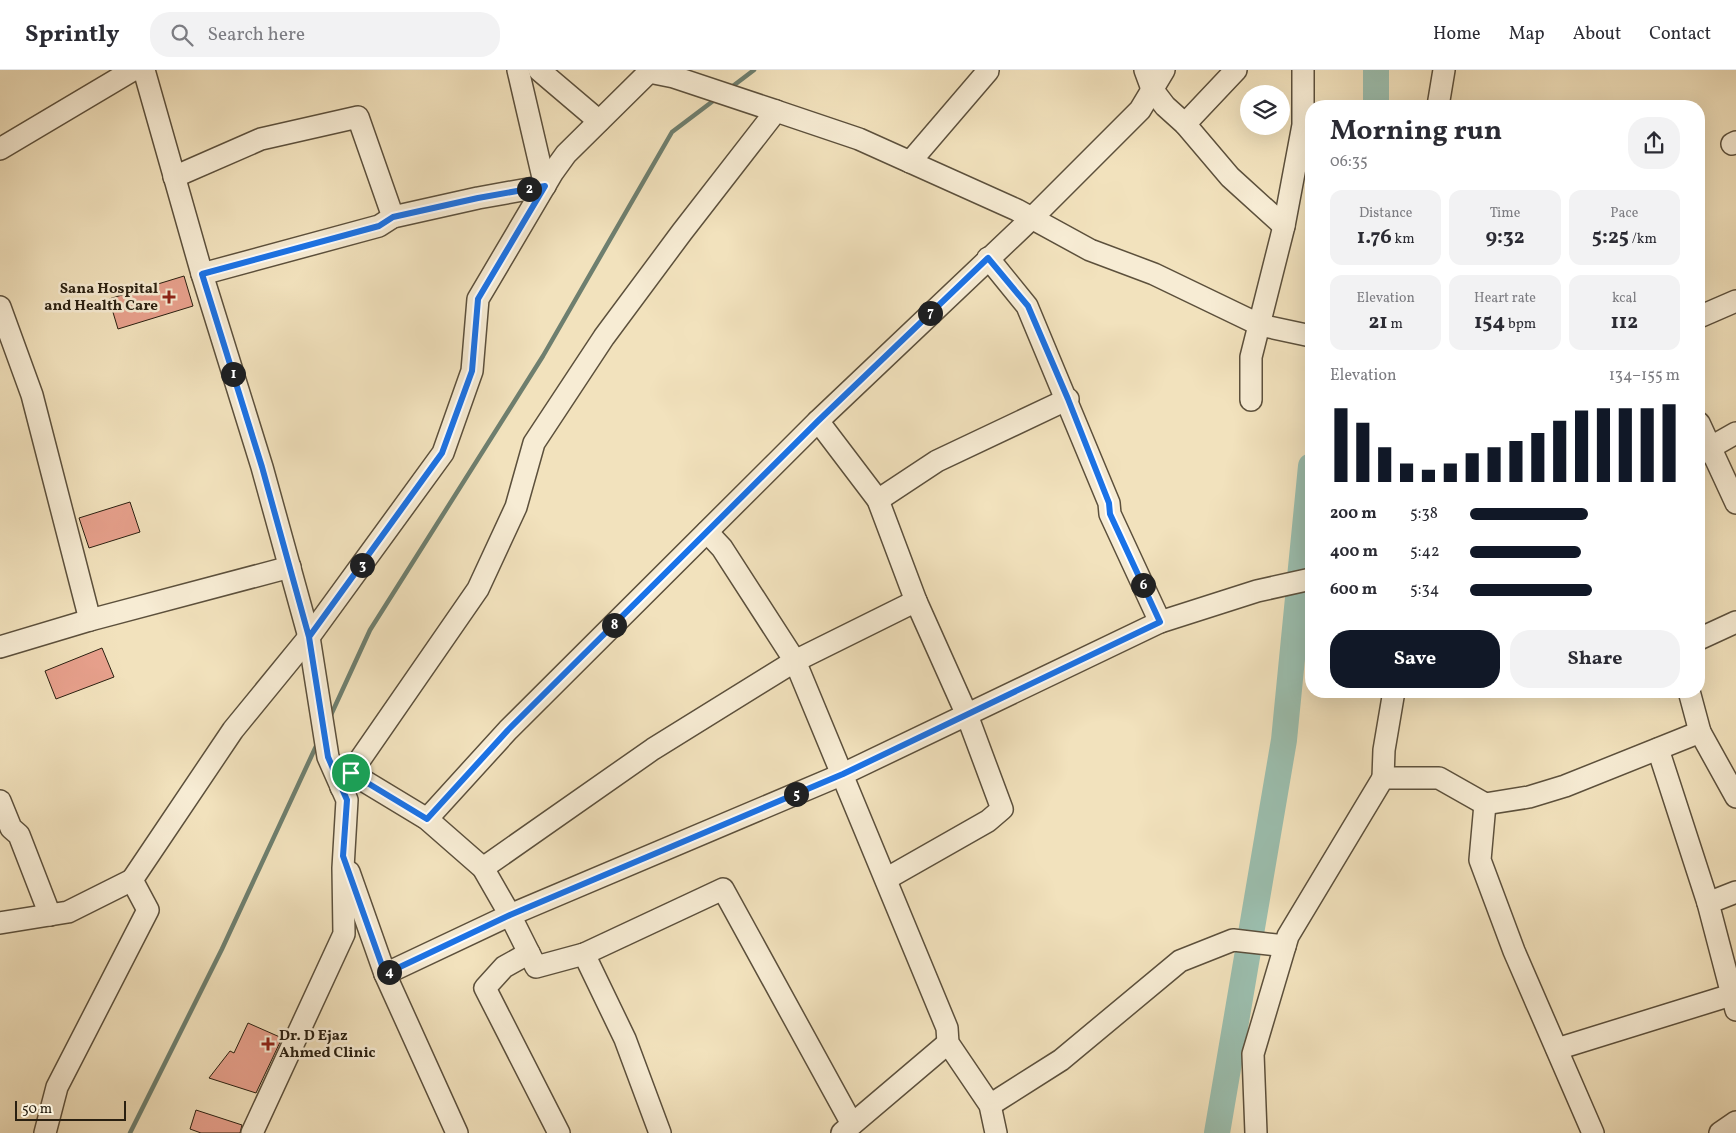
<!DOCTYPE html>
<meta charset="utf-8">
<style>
:root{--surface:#fff;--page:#f2f2f3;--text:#2b2b33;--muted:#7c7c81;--line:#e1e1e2;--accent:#111827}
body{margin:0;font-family:Vollkorn,serif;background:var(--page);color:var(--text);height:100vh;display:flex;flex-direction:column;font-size:19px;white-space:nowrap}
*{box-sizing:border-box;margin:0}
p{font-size:16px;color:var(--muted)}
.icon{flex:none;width:28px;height:28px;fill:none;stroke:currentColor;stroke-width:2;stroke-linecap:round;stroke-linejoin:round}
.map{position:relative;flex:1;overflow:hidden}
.side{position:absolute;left:1305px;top:30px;width:400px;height:598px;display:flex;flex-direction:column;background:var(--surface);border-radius:20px;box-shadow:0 5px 20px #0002}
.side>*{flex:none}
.controls{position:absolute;left:1240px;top:15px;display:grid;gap:10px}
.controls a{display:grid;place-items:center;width:50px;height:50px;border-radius:50%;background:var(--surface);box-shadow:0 5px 20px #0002;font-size:25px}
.scale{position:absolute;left:15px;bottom:12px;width:111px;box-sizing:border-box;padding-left:5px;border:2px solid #2a2011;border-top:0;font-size:14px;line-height:18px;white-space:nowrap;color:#2a2011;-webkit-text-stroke:4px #f7ecd4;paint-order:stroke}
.pin{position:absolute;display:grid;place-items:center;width:42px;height:42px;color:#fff;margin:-21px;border:2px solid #fff;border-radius:50%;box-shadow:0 1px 5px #0007}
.km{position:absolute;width:25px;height:25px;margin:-12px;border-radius:50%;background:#222;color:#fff;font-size:14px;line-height:25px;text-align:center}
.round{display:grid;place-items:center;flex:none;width:52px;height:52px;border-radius:20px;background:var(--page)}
.headline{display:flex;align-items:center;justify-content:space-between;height:85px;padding:0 25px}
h1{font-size:28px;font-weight:700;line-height:38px}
.stats{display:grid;grid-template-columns:repeat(3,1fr);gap:8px;height:85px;padding:5px 25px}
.stats div{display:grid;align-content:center;border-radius:12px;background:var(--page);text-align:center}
.stats b{font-size:21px;font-weight:700}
.stats small{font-size:14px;font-weight:400}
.stats p{font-size:14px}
.chart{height:140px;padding:10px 25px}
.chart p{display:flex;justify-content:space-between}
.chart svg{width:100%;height:90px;margin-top:5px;stroke:var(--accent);stroke-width:6}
.action{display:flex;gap:10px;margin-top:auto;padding:10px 25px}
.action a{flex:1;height:58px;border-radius:20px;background:var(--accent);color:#fff;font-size:20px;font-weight:700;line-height:58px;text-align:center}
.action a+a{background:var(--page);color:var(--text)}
ul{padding:0 25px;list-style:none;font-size:16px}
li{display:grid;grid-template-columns:80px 60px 1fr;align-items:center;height:38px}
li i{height:12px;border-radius:6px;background:var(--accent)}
header{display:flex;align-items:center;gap:30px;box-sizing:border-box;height:70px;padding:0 25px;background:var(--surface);border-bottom:1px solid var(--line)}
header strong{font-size:24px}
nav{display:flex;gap:28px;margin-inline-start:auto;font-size:18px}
.search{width:350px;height:45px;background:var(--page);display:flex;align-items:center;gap:12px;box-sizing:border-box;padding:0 18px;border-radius:20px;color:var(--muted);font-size:19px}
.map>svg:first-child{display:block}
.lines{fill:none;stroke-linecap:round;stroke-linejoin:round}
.stream{stroke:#6e7f6f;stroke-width:4.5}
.river{stroke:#9bbeae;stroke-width:26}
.building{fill:#e8a18d;stroke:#2a2011}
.minor-casing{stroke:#5c503c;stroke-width:24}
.minor{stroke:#f7ecd4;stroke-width:21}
.route-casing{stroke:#fff;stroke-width:10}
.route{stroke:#1a73e8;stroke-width:6}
.poi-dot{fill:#8f2418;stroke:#f7ecd4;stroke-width:2}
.labels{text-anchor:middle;stroke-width:5;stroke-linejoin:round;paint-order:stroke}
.poi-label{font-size:15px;font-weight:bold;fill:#2a2011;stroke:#f7ecd4;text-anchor:end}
</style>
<header>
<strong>Sprintly</strong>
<div class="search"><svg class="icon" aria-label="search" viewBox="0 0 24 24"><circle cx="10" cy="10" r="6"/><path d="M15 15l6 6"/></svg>Search here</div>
<nav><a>Home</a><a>Map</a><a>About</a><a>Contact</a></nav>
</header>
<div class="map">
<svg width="1736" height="1063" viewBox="0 0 1736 1063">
<rect width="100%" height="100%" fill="#f2e2bd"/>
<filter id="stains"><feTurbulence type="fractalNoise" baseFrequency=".004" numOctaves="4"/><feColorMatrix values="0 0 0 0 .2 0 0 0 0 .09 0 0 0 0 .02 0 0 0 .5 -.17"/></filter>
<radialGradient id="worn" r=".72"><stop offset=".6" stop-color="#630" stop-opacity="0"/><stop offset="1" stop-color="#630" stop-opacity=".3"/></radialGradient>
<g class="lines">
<!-- stream -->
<g class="stream">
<polyline points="729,19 754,0"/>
<polyline points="330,647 370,560 543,286 672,62 717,28"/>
<polyline points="130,1063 222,879 318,672"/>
</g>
<!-- river -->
<g class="river">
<polyline points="1376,36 1376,0"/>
<polyline points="1217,1063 1284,670 1311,396"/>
</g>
</g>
<!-- building -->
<g class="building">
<polygon points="184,206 193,236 118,259 109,229"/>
<polygon points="130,432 140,462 89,478 79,448"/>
<polygon points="102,578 114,607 56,629 45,601"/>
<polygon points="248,953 282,968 256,1023 209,1008 230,981 234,983"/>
<polygon points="196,1040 242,1055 240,1063 201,1063 190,1059"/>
</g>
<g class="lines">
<defs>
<g id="minor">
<polyline points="144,0 202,204 262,397 309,567 328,687 347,730 343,798 344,864 252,1063"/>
<polyline points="539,0 599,51"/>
<polyline points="1145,0 1152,19 1165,36 1185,54 1230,107 1284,156"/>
<polyline points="1438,36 1444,0"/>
<polyline points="1185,54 1236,0"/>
<polyline points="1732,74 1736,72"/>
<polyline points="0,79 133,0"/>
<polyline points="910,92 988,1"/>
<polyline points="174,107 261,69 358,47 393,147"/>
<polyline points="988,188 1027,236 1109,433 1110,444 1160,552"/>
<polyline points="202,204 379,156 393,147 478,128 545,116 518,0"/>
<polyline points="0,237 32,325 90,550"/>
<polyline points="1699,247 1736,231"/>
<polyline points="1251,330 1251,287 1284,156 1303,55 1303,0"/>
<polyline points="818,351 878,430 916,531 967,645 1002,739 988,751 886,809"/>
<polyline points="1699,353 1736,433"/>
<polyline points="1699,384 1736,363"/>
<polyline points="878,430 937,391 1068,329"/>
<polyline points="707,462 722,478 795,591 947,958 948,973 990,1035 996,1063"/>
<polyline points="1699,569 1736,552"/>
<polyline points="0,577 90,550 290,497"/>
<polyline points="1689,621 1700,662 1736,727"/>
<polyline points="1658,679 1708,833"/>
<polyline points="351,703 427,749 483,798 510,845 536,897 584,884 723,819 852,1054"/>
<polyline points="1383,708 1384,680 1394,621"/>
<polyline points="341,717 478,519 516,437 534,373 604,267 682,162 776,41 859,69 1017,140 1090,180 1154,204 1260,255 1311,266"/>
<polyline points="0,731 11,758 19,765 50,845"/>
<polyline points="1485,734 1480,790 1514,881 1593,1063"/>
<polyline points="427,749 508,660 818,351 1032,148 1140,40 1164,0"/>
<polyline points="483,798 653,679 795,591 916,531"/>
<polyline points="349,802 385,904 457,1063"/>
<polyline points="1736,822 1708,833 1736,940"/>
<polyline points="0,853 68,842 132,810"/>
<polyline points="529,883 504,897 485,918 559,1063"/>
<polyline points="584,884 625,969 660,1063"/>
<polyline points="385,904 510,845 843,704 1160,552 1257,521 1311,509"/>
<polyline points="1557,979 1731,925"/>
<polyline points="990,1035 1061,990 1180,891 1233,870 1285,876"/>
<polyline points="45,1063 57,1017 148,840 132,810 233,660 309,567 443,383 472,301 478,229 553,102 566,84 649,2 674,7 776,41"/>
<polyline points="842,1063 948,973"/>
<polyline points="1256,1063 1253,984 1288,866 1383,708 1439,708 1485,734 1529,727 1565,716 1700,662"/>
<polyline points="1720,1063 1736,1052"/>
</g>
</defs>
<!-- minor casing -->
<use href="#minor" class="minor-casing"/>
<!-- minor -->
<use href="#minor" class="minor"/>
</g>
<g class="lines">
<defs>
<polyline id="route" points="351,703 341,717 328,687 309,567 262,397 202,204 379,156 393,147 478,128 545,116 478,229 472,301 442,383 309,567 328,687 347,730 343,786 385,904 510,845 843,704 1160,552 1110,444 1109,433 1068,329 1028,236 988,188 818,351 508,660 427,749 351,703"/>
</defs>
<!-- route casing -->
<use href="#route" class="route-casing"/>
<!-- route -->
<use href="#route" class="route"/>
</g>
<!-- markers -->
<g class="poi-dot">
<path d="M166.5 219.5h5v5h5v5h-5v5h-5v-5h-5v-5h5z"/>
<path d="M265.5 966.5h5v5h5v5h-5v5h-5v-5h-5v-5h5z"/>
</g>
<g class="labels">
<!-- poi labels -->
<g class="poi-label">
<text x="158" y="223">Sana Hospital<tspan x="158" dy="17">and Health Care</tspan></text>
<text x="279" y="970" text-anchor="start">Dr. D Ejaz<tspan x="279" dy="17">Ahmed Clinic</tspan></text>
</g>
</g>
<rect width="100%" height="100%" filter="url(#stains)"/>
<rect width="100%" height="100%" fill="url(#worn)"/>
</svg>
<div class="controls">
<a><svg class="icon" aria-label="layers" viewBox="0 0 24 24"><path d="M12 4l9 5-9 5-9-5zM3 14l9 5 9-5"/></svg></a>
</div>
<div class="scale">50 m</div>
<div class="pin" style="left:351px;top:703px;background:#1e9e55"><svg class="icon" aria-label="arrive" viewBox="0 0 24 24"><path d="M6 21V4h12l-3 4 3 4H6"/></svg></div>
<b class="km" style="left:233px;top:304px">1</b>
<b class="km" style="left:529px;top:119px">2</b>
<b class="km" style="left:362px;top:495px">3</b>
<b class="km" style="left:389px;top:902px">4</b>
<b class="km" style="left:796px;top:724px">5</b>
<b class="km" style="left:1143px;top:515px">6</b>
<b class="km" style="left:930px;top:243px">7</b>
<b class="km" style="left:614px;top:555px">8</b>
<section class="side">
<div class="headline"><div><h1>Morning run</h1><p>06:35</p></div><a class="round"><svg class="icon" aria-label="share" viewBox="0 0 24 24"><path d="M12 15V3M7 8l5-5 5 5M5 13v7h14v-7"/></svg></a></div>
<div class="stats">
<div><p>Distance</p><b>1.76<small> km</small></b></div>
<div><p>Time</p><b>9:32</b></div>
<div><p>Pace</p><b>5:25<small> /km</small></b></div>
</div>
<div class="stats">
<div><p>Elevation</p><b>21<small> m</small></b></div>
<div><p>Heart rate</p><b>154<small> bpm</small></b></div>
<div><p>kcal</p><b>112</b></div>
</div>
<div class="chart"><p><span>Elevation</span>134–155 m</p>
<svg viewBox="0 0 160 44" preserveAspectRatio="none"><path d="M5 44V8M15 44V15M25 44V27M35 44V35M45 44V38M55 44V35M65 44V30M75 44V27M85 44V24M95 44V20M105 44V14M115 44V9M125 44V8M135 44V8M145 44V8M155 44V6"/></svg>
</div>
<ul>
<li><b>200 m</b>5:38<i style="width:56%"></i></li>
<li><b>400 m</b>5:42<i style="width:53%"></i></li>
<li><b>600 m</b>5:34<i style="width:58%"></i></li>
</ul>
<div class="action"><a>Save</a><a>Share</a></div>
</section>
</div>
